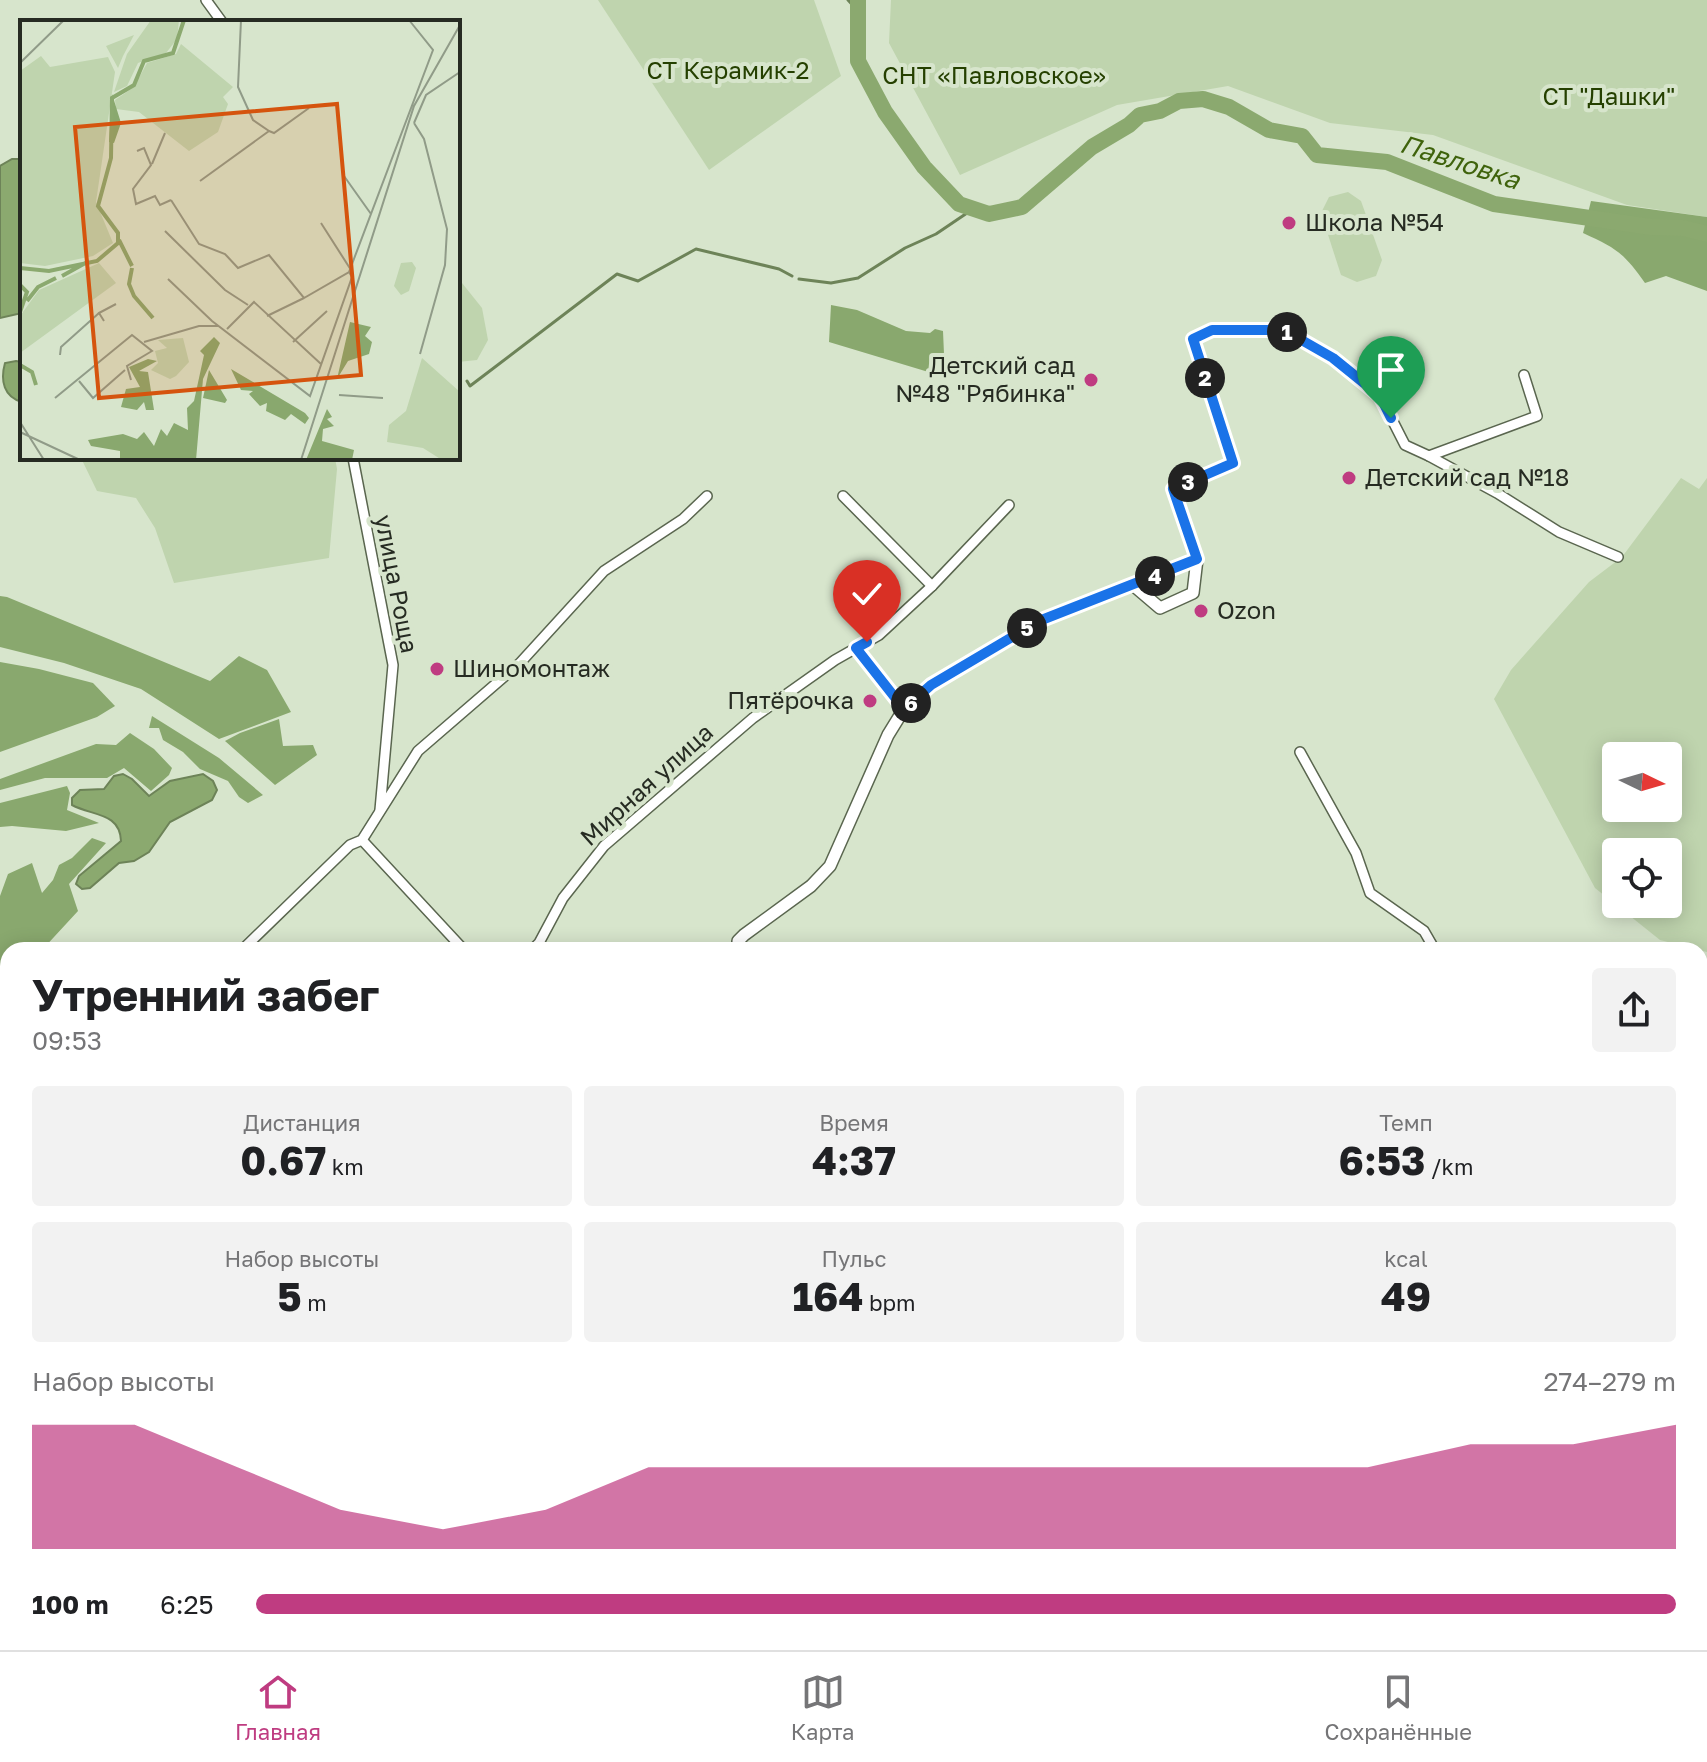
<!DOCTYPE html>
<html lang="ru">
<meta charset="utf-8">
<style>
:root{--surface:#fff;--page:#f2f2f2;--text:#202124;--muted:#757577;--line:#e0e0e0;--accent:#bf3c81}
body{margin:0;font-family:"Golos Text",sans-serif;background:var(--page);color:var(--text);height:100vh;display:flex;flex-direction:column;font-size:30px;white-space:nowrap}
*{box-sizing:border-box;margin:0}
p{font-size:26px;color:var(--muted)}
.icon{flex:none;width:44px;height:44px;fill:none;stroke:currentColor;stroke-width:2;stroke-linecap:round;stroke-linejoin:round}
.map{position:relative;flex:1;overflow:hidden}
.sheet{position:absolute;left:0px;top:942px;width:1708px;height:708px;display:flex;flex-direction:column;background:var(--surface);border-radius:24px 24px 0 0;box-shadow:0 4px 20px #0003}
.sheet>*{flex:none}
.needle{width:52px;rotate:95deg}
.fabs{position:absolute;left:1602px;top:742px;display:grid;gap:16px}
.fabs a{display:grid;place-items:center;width:80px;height:80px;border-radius:8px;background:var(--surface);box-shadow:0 4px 20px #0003;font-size:40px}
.pin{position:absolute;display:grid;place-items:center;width:68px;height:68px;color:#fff;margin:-82px -34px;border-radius:50% 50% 50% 0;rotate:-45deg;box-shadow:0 0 8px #0007}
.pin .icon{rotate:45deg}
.km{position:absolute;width:40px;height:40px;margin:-20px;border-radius:50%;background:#222;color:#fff;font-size:22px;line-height:40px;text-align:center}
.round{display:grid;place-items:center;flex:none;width:84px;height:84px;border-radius:8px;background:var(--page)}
.head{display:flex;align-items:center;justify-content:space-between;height:136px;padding:0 32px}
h1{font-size:44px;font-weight:700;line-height:60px}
.stats{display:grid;grid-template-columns:repeat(3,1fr);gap:12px;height:136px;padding:8px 32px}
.stats div{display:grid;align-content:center;border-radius:8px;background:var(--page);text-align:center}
.stats b{font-size:40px;font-weight:700}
.stats small{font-size:22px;font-weight:400}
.stats p{font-size:22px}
.chart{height:224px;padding:16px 32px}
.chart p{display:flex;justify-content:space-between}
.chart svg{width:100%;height:144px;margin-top:8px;fill:var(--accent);opacity:.7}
ul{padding:0 32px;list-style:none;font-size:26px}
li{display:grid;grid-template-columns:128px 96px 1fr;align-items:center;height:60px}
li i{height:20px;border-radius:10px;background:var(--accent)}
.tabs{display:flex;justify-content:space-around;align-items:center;height:112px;border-top:2px solid var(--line);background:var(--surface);font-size:22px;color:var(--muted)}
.tabs a{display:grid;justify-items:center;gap:4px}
.tabs .on{color:var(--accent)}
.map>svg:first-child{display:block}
.green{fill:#bfd4ae;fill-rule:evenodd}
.forest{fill:#89a86e}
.water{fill:#8ba96f;stroke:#6d8358;stroke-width:2}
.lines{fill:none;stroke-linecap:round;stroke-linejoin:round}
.stream{stroke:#6d8358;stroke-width:3}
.river{stroke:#8ba96f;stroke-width:16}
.minor-casing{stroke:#5a664f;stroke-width:12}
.tertiary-casing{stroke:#5a664f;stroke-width:14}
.minor{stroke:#fff;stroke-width:9}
.tertiary{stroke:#fff;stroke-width:11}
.rail{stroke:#4f5649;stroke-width:3}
.route-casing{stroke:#fff;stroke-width:16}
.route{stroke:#1a73e8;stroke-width:10}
.poi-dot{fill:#bf3c81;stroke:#d7e5cc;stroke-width:3}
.labels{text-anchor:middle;stroke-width:8;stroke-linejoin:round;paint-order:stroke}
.park-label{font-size:24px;fill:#254000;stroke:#d7e5cc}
.poi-label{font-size:24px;fill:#262b22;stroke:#d7e5cc;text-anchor:start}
.street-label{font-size:24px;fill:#262b22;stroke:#d7e5cc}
.water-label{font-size:26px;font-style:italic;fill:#3f630c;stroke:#d7e5cc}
.inset-river{fill:none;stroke:#8ba96f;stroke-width:4}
.inset-road{fill:none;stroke:#909b88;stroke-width:2}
.view{fill:#d5540e;fill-opacity:0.15;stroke:#d5540e;stroke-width:4}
.inset-edge{fill:none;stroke:#262b22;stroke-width:4}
</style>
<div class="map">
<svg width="1707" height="1650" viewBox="0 0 1707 1650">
<rect width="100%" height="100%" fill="#d7e5cc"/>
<!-- green -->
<g class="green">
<polygon points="598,0 814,0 841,76 709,170"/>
<polygon points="891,0 1707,0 1707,217 1627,205 1433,135 1330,123 1228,86 1117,105 960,175 889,43"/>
<polygon points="1348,192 1361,201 1382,260 1376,276 1357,282 1341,275 1321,213 1329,197"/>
<polygon points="458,278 482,308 488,340 477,360 458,362"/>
<polygon points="81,458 335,458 337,469 329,558 174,583 155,528 136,498 97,491"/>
<path d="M1681,478L1699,489L1707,478V952L1660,940L1595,888L1494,699L1511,670L1589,582L1622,557ZM1616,756H1668V808H1616ZM1616,852H1668V904H1616Z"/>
</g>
<!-- forest -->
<g class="forest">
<path d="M1591,201L1707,217V291L1666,276L1645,283C1624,253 1616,248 1583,233Z"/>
<polygon points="831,305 857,310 906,331 930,333 935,329 943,331 945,377 829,342"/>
<polygon points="0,596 7,597 210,681 239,656 267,670 291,712 219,739 141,689 64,663 0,647"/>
<polygon points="0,662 39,669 93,683 115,706 97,717 0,752"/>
<polygon points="152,716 219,758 263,795 248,803 239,797 228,781 200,769 183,752 163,740 159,728 149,728"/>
<polygon points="279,719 283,746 313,745 317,755 275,785 225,741 240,733"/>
<polygon points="130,733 154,749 172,768 169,775 151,791 124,768 107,778 45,778 0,790 0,779 96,744 116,745"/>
<polygon points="67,786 70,793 67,810 99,823 66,831 12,826 0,827 0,803"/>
<polygon points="92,838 106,843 69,884 78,911 42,950 8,950 8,987 0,996 0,896 8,874 32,863 42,893 53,880 59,865 72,858"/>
<polygon points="122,1642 337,1642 334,1650 118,1650"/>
</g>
<!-- water -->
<g class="water">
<polygon points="12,159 22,159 22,313 0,318 0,166"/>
<path d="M16,361L22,362V402C4,397 0,381 5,363Z"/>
<path d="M123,774L132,779L149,796L170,781L203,774L213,781L217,790L212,800L170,822L149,852L134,861L119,863L90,888L82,889L76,884L79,876L121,841C120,812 92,816 72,805V798L80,790L104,789L114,776Z"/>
</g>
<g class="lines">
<!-- stream -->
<g class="stream">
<polyline points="848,0 858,11"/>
<polyline points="799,279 831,283 858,278 905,248 936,234 973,209"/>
<polyline points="458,367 460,369"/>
<polyline points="467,381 470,386 617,274 638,281 696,249 779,269 792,276"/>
</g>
<!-- river -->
<polyline class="river" points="858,0 858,61 885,112 924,167 959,204 989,214 1022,207 1092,147 1129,125 1140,115 1160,111 1179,101 1203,99 1229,107 1269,130 1302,136 1317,155 1387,162 1494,204 1651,227 1683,228 1707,234"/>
<defs>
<g id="minor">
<polyline points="206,0 222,22"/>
<polyline points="1429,456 1497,493 1559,532 1618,557"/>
<polyline points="353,458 393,665 380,810"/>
<polyline points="843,496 932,586"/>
<polyline points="1197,559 1173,489 1233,463 1193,339 1212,330 1284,330 1333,358 1380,396 1405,445 1429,456 1537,416 1524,375"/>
<polyline points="856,648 904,709"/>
<polyline points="1300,752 1356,853 1370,893 1424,931 1435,950"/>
<polyline points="362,840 464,950"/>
<polyline points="242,950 350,845 362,840 418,751 520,663 604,571 683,519 707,496"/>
<polyline points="532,950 539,943 563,898 604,846 753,718 835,660 879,635 932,586 1009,505"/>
<polyline points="1700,1100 1707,1097"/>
<polyline points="0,1188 8,1180"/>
<polyline points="0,1386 8,1389"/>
<polyline points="609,1642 618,1646 625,1642"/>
</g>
<g id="tertiary">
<polyline points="739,950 738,941 744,935 811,886 830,866 888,735 904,709 931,685 1039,621 1197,559 1193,593 1160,608 1133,585"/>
<polyline points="659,1642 670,1650"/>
</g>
</defs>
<!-- minor casing -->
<use href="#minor" class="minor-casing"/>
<!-- tertiary casing -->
<use href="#tertiary" class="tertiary-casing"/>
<!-- minor -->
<use href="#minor" class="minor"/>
<!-- tertiary -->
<use href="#tertiary" class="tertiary"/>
<!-- rail -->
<g class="rail">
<polyline points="0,1444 8,1447"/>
<polyline points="494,1642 513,1650"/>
</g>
</g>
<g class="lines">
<defs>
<polyline id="route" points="867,642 856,648 904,709 931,685 1039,621 1197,559 1173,489 1233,463 1193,339 1212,330 1284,330 1333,358 1380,396 1391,418"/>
</defs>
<!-- route casing -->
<use href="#route" class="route-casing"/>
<!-- route -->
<use href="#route" class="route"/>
</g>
<!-- markers -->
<g class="poi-dot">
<circle cx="1289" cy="223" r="8"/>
<circle cx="1091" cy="380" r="8"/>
<circle cx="1349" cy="478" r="8"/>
<circle cx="1201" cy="611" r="8"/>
<circle cx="437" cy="669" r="8"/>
<circle cx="870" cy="701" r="8"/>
</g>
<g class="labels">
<!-- park labels -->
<g class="park-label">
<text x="728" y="79">СТ Керамик-2</text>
<text x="994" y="84">СНТ «Павловское»</text>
<text x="1609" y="105">СТ "Дашки"</text>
</g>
<!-- poi labels -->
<g class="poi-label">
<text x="1305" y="231">Школа №54</text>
<text x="1075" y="374" text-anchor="end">Детский сад<tspan x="1075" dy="28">№48 "Рябинка"</tspan></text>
<text x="1365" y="486">Детский сад №18</text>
<text x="1217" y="619">Ozon</text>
<text x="453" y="677">Шиномонтаж</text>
<text x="854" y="709" text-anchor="end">Пятёрочка</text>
</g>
<!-- street labels -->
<g class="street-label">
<text transform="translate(396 584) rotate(79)" y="8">улица Роща</text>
<text transform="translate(647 785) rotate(-42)" y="8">Мирная улица</text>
</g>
<!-- water labels -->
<g class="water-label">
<text transform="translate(1460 162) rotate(18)" y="9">Павловка</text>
</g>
</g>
<!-- overview -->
<g transform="translate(20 20)">
<rect width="440" height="440" fill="#d7e5cc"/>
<path d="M131,0H159L157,19L146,33L118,43L107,66L94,72L107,34ZM114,15L103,36L98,48L86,26ZM161,24L213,67L203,77L208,84L198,112L169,131L119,92L96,89L95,80L114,67L127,43L156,34ZM21,36L30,47L88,37L95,52L76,182L93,223L73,236L25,246L0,243V51ZM392,242L396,248L389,271L381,275L374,266L381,243ZM79,243L96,263L0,333V296L19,270ZM163,318L169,342L156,356L150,359L131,350L138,343L135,331L147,328L138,320ZM402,338L440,372V440H422L403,428L367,422L369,405L386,391Z" fill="#bfd4ae"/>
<path d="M92,74L101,103L94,123L89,122ZM330,302L351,307L345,316L352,322L349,334L328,341L317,359ZM194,317L200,323L183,359L176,440H100V431L71,426L68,420L103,414L117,419L124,412L134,426L141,409L147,416L154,403L168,410L167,388L174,381L184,335L180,331ZM211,349L285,393L289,398L285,404L271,394L265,400L246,391L247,383L240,386L229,374L233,371L221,370ZM189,350L207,380L205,383L183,378ZM307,389L312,397L307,399L314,406L303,409L302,421L334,430L332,440H286Z" fill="#89a86e"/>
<path d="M128,339L137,341L119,351L128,352L134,390H126L124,382L117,390L101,387L106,369L120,367L109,347Z" fill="#8ba96f"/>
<path class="inset-river" d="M99,220L112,246M0,248L29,251L77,241L98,223V213L78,186L91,138L92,78L114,65L124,41L153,33L164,0M112,248L109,264L114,276L133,298M42,256L69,241M0,265L7,272L0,292M7,281L18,267L36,258M0,345L12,352L16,365"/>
<path class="inset-road" d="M0,43L44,0M394,103L404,119L427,209L425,245L400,334M394,103L406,75L440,52M249,111L254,113L289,88M117,131L124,128L131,145L113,169L116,184L135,176L140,185L151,180M132,144L145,113M324,156L351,194M180,161L249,111L233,100L218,67L221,0M151,180L179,224L205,234L218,248L249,235L284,278L329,252L413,30L389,0M301,203L331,250M145,211L205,270L228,285M148,259L192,301L290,376L332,257L329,252M247,296L284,278M84,301L79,293L96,284M207,309L234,282L301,344M124,322L179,306H199M273,322L307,291M40,335L41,327L79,293M59,361L73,378L105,350M319,375L363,378M35,378L112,315L132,331L107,346L111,360M0,402L24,440M0,412L60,440M281,440L394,86L440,5"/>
<path class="view" d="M317,84L341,355L79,378L55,107Z"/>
<rect width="440" height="440" class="inset-edge"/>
</g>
</svg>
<div class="fabs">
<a><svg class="needle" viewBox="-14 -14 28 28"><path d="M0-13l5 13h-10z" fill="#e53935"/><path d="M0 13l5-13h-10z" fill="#757577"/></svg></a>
<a><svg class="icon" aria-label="locate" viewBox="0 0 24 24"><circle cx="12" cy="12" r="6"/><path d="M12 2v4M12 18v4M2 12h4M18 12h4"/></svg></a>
</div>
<div class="pin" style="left:1391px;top:418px;background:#1e9e55"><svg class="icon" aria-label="arrive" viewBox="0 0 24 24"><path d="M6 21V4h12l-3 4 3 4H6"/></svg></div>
<div class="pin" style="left:867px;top:642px;background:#d93025"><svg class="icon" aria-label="check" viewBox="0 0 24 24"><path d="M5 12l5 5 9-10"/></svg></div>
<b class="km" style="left:1287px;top:332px">1</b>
<b class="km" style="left:1205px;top:378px">2</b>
<b class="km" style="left:1188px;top:482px">3</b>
<b class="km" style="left:1155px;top:576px">4</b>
<b class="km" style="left:1027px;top:628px">5</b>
<b class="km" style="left:911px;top:703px">6</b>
<section class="sheet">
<div class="head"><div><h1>Утренний забег</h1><p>09:53</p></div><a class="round"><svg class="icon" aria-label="share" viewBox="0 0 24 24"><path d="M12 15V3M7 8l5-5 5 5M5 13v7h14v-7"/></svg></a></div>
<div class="stats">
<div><p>Дистанция</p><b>0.67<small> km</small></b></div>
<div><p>Время</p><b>4:37</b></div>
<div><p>Темп</p><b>6:53<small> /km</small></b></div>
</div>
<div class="stats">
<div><p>Набор высоты</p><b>5<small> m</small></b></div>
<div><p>Пульс</p><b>164<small> bpm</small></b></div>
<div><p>kcal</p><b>49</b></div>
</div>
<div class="chart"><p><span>Набор высоты</span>274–279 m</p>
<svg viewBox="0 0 160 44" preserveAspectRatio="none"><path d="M0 44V6L10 6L20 19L30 32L40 38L50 32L60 19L70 19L80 19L90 19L100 19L110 19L120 19L130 19L140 12L150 12L160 6V44z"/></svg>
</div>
<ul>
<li><b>100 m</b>6:25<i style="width:100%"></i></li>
</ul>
</section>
</div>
<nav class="tabs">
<a class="on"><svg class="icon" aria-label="home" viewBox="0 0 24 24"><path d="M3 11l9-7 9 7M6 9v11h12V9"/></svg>Главная</a>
<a><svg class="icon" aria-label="map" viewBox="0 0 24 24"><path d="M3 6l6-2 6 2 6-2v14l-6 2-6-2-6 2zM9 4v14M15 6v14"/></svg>Карта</a>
<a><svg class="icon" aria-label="saved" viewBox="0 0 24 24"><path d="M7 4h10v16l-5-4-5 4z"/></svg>Сохранённые</a>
</nav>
